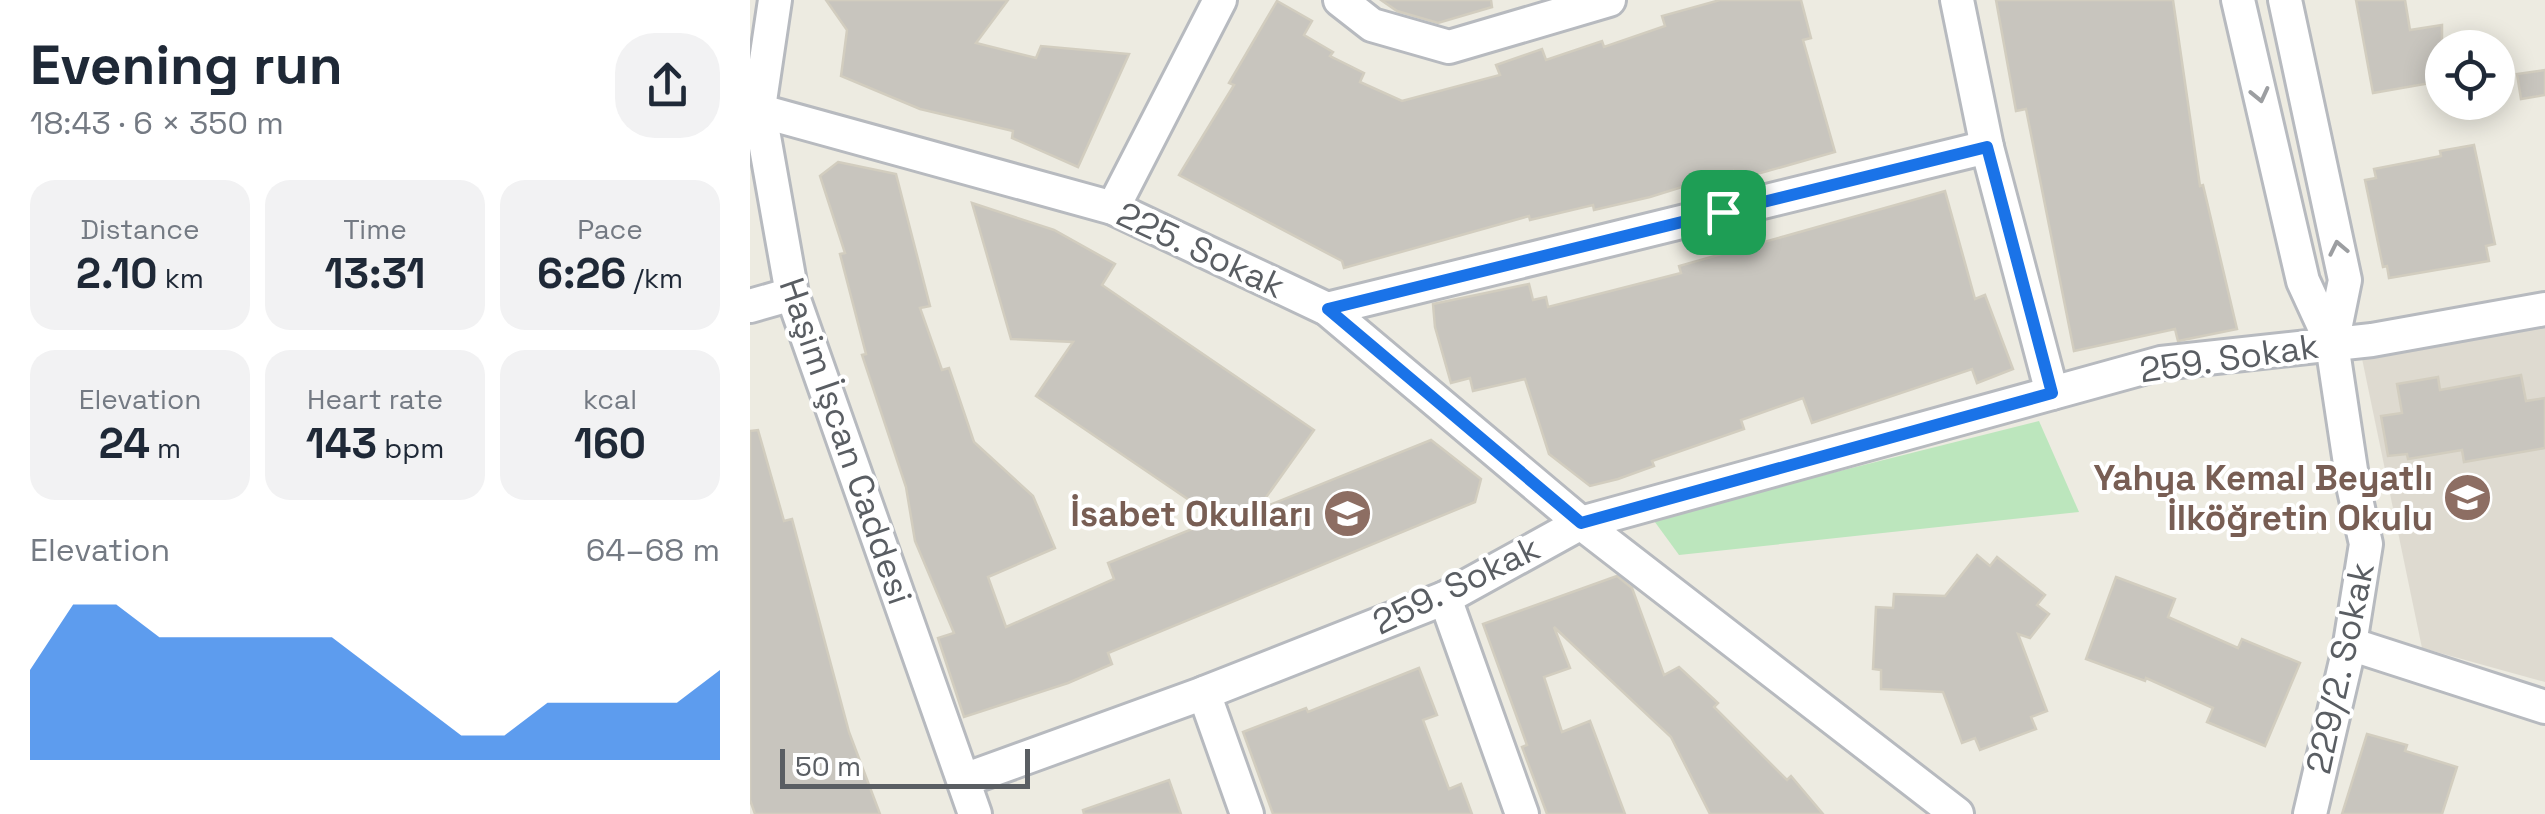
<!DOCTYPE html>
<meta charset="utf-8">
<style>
:root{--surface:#fff;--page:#f2f2f3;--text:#1f2937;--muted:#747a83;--accent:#1a73e8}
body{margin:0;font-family:"Space Grotesk",sans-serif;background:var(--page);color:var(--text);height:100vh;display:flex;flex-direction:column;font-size:38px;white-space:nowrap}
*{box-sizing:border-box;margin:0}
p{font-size:32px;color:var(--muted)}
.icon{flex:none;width:55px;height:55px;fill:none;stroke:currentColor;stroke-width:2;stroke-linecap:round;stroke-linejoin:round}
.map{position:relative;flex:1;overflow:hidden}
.sheet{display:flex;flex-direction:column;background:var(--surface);width:750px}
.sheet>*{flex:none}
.controls{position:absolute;left:1675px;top:30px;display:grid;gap:20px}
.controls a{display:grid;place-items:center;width:90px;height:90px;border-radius:50%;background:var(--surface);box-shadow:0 5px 25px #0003;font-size:50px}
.scale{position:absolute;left:30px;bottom:25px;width:250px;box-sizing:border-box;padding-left:10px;border:5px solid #5a5e63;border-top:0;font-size:28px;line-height:35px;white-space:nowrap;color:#5a5e63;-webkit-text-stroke:8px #fff;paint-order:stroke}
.pin{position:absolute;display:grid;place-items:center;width:85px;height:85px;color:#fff;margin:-42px;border-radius:20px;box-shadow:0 5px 15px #0006}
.round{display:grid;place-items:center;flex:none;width:105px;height:105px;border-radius:40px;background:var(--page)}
.summary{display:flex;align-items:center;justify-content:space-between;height:170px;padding:0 30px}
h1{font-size:55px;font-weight:800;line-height:75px}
.figures{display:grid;grid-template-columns:repeat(3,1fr);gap:15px;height:170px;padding:10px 30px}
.figures div{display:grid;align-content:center;border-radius:25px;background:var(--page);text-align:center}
.figures b{font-size:42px;font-weight:800}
.figures small{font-size:28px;font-weight:400}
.figures p{font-size:28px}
.chart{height:280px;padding:20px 30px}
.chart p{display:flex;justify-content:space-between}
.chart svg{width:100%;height:180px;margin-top:10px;fill:var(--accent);opacity:.7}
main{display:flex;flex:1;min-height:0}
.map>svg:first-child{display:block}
.education{fill:#dedad0}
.green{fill:#bce6bd}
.building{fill:#c8c5be;stroke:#d2cdbf;stroke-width:2.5}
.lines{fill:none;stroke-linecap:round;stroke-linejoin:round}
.minor-casing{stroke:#b7babf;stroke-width:38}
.minor{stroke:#fff;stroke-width:32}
.oneway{stroke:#9c9ea1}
.route-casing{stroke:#fff;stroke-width:20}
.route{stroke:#1a73e8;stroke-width:12}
.labels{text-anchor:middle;stroke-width:8;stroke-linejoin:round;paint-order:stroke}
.street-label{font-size:35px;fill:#5a5e63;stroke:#fff}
.education-label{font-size:35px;font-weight:bold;fill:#785e54;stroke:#fff;text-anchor:end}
</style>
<main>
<section class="sheet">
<div class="summary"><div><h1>Evening run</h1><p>18:43 · 6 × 350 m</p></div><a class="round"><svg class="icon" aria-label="share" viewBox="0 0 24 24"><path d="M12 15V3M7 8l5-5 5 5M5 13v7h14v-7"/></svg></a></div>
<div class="figures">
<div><p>Distance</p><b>2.10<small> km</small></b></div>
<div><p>Time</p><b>13:31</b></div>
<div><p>Pace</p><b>6:26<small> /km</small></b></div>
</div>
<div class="figures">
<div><p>Elevation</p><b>24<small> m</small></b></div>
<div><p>Heart rate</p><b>143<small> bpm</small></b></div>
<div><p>kcal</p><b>160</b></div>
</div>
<div class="chart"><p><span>Elevation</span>64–68 m</p>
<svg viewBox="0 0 160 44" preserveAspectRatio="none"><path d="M0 44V22L10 6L20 6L30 14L40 14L50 14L60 14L70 14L80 22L90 30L100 38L110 38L120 30L130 30L140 30L150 30L160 22V44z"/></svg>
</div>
</section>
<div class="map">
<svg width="1795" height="814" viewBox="0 0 1795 814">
<rect width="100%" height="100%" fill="#edebe1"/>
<!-- education -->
<polygon class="education" points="1795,323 1795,682 1672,648 1610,349"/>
<!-- green -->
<polygon class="green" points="1289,421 1329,512 929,555 902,518"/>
<!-- building -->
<g class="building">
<polygon points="76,0 258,0 226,43 286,58 291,46 379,54 328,167 262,138 263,131 170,109 91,76 97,30"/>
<polygon points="631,0 741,0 742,7 688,23 647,11"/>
<polygon points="970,0 1051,0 1061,38 1053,40 1085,152 986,180 983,171 900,197 844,210 843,205 780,220 779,216 594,268 592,261 429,175 484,85 479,83 527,1 562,21 554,35 583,52 580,56 614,73 610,82 652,101 750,75 746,65 792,49 796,60 852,41 854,47 915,26 912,16"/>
<polygon points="1246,0 1423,0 1450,186 1453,185 1487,329 1428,341 1425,329 1324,351 1276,109 1266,111"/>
<polygon points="1606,0 1655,0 1660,30 1692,25 1692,81 1623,93"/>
<polygon points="1795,70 1795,95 1771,99 1767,74"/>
<polygon points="1724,145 1745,244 1736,246 1739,261 1639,278 1637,266 1633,267 1615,180 1626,178 1624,169 1691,156 1690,151"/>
<polygon points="88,162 146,174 180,306 170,308 192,370 199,368 224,442 283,496 305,548 238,577 256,627 364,579 358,563 467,519 286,396 323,342 261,339 222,203 304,230 365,264 352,285 564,430 507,510 681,440 731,479 725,502 358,653 362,664 318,683 214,717 188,638 204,633 165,541 156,487 112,355 116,354 90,254 95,253 70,176"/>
<polygon points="1195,191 1225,299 1235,295 1263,369 1227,383 1222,369 1062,423 1053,398 991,420 994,429 902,461 904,466 868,479 840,486 799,454 775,379 723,391 720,378 701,383 685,327 683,304 779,284 783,300 796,297 798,307 931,273 929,266"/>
<polygon points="1771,375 1776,401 1795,398 1795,448 1714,462 1712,450 1658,459 1657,454 1638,456 1631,416 1652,413 1647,384 1688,377 1690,390"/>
<polygon points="8,430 34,521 42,519 99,732 130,814 5,814 0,800 0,431"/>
<polygon points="1227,555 1240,566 1247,557 1295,595 1287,605 1299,614 1280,638 1268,634 1297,711 1281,717 1286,729 1230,750 1225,738 1212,743 1193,692 1131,689 1131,670 1123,669 1126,607 1143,608 1144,594 1195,596"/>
<polygon points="867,576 882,588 914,675 929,667 968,703 964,707 1037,780 1041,776 1073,814 960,814 921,737 804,627 820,668 794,677 812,732 840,721 875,814 797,814 772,747 777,745 733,624"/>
<polygon points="1366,577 1425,599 1418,617 1488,648 1492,639 1550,663 1515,746 1457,722 1463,708 1396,678 1395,681 1336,659"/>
<polygon points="669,668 687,715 673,720 699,789 711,784 722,814 523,814 493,732 556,708 558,712"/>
<polygon points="1617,734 1657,745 1655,751 1707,767 1692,814 1592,814"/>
<polygon points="419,780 431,814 334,814 333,810"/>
</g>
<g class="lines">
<defs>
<g id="minor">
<polyline points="25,0 9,108 42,294 225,814"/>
<polyline points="590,0 622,25 699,47 859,0"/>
<polyline points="1207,0 1237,147 1302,393"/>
<polyline points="1488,0 1553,281 1582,344 1604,490 1616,544 1600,644 1560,814"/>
<polyline points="1535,0 1595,280 1582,344"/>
<polyline points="0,108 363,208 577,309 831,523 1207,814"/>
<polyline points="363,208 470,0"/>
<polyline points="0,306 42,294"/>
<polyline points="577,309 1237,147"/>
<polyline points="695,598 772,814"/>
<polyline points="1600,644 1795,707"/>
<polyline points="454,693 497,814"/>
<polyline points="214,780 454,693 695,598 831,523 1411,363 1622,340 1795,309"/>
</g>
</defs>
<!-- minor casing -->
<use href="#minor" class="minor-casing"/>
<!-- minor -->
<use href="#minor" class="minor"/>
</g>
<!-- one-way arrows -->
<defs><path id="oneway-chevron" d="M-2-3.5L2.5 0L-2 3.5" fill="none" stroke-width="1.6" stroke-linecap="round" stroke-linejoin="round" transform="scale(2.5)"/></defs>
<g class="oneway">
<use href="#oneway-chevron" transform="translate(1510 95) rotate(77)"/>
<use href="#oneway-chevron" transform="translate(1588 248) rotate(-102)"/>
</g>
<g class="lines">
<defs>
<polygon id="route" points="1237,147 1302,393 831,523 578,309"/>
</defs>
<!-- route casing -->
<use href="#route" class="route-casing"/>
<!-- route -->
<use href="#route" class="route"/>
</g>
<!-- icons -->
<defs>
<symbol id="school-disc" viewBox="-11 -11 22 22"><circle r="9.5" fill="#8d6e63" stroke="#fff"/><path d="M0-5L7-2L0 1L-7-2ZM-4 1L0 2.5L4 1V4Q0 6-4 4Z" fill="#fff"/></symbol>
</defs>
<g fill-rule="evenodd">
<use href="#school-disc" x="1690" y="470" width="55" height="55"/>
<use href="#school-disc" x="570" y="486" width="55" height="55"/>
</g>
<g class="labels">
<!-- street labels -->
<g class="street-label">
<text transform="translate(451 250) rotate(25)" y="12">225. Sokak</text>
<text transform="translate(1479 358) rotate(-8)" y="12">259. Sokak</text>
<text transform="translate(96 441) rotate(71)" y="12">Haşim İşcan Caddesi</text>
<text transform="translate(706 585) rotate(-26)" y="12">259. Sokak</text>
<text transform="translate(1590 668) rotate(-78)" y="12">229/2. Sokak</text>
</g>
<!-- education labels -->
<g class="education-label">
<text x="1683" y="490">Yahya Kemal Beyatlı<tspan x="1683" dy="40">İlköğretin Okulu</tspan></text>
<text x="562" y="526">İsabet Okulları</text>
</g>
</g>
</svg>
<div class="controls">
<a><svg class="icon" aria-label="locate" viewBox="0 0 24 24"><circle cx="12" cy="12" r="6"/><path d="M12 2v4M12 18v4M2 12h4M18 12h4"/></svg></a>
</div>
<div class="scale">50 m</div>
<div class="pin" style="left:973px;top:212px;background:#1e9e55"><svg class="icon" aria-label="arrive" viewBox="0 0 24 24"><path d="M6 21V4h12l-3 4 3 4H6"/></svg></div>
</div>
</main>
